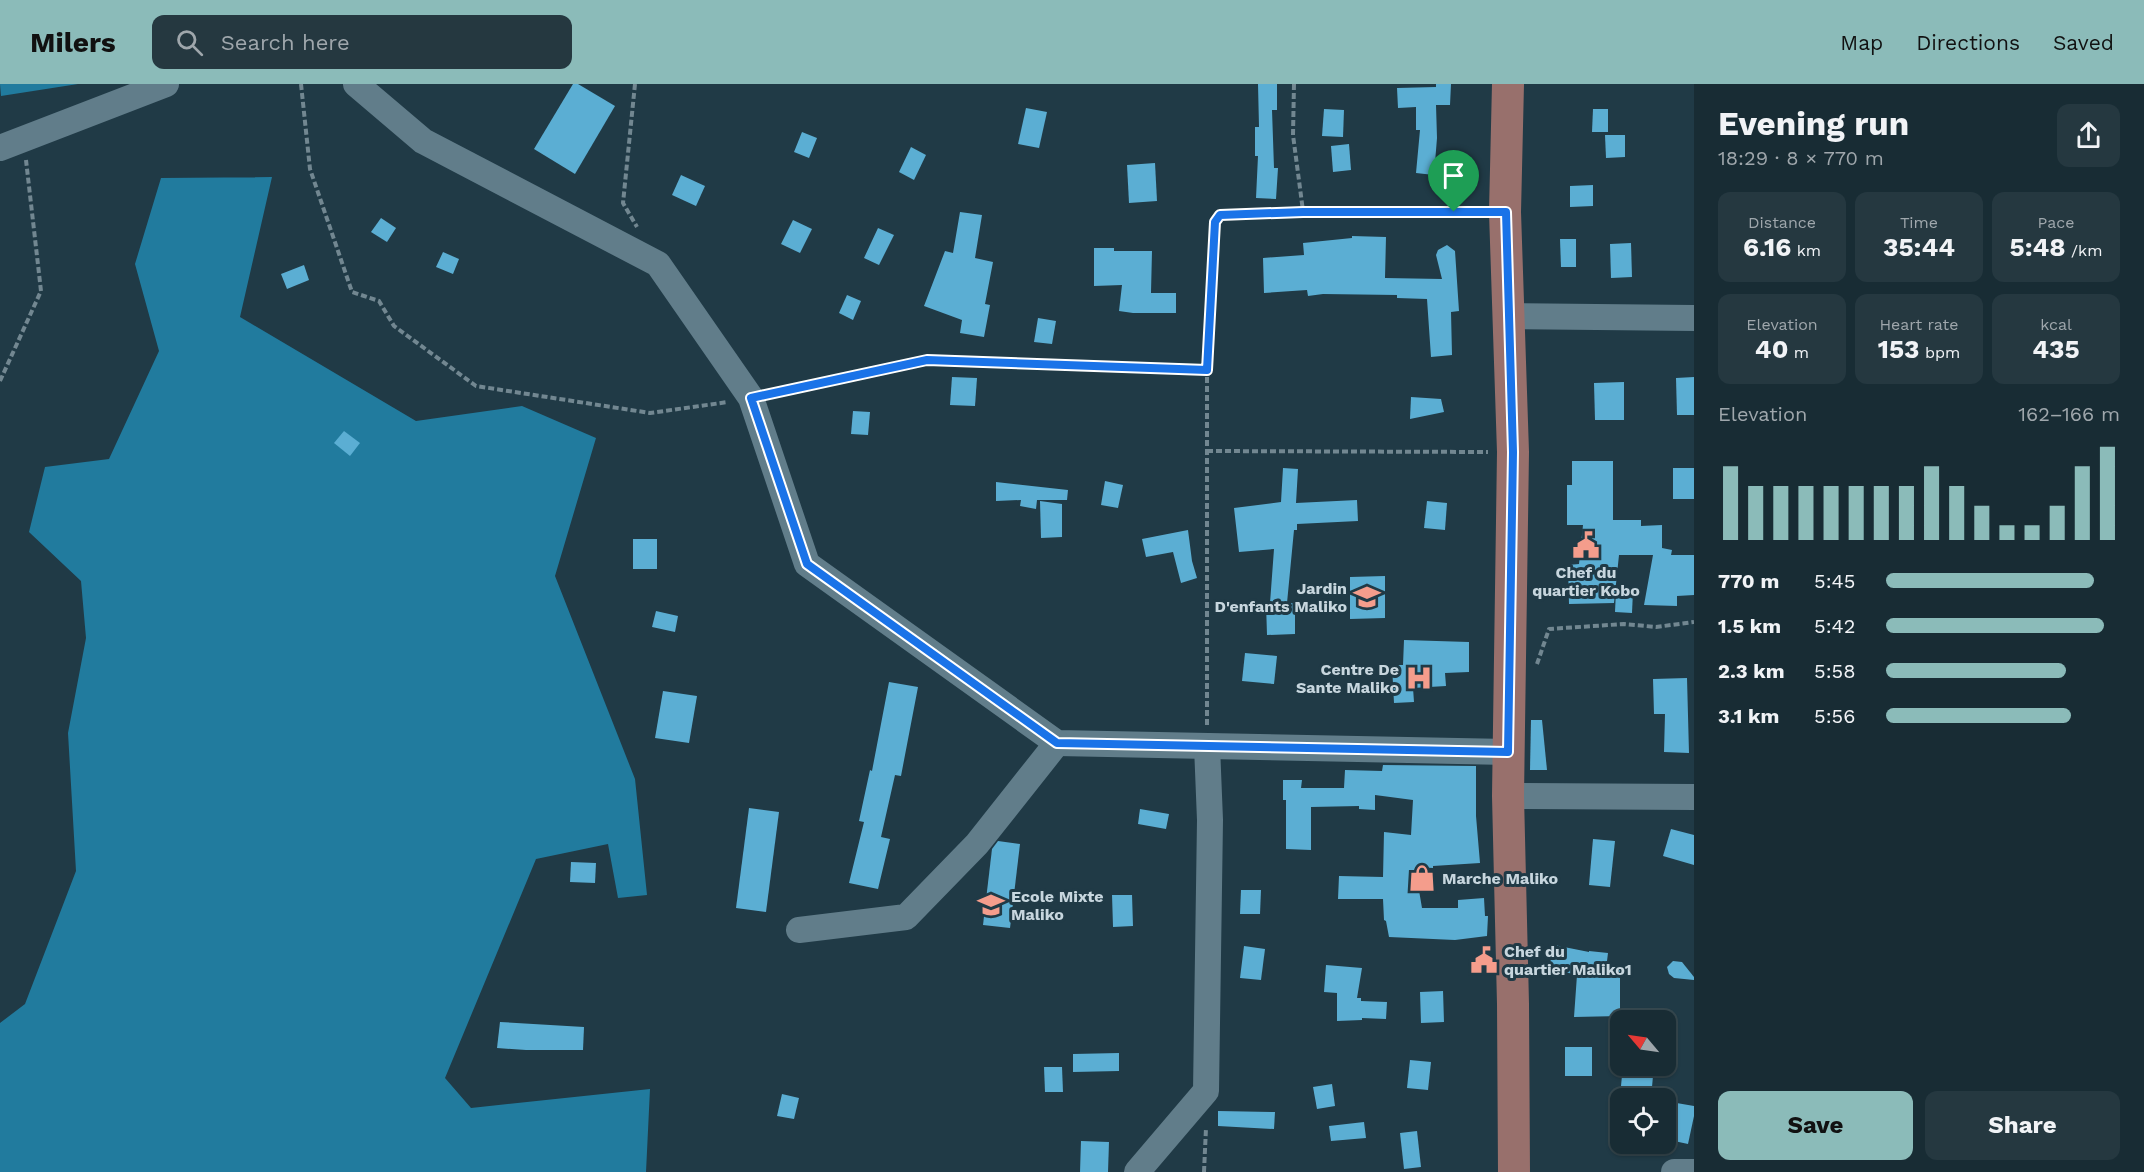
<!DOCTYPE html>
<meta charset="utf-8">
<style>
:root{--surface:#182c34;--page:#253840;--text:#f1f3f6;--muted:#9fa7ac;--line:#36484f;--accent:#8bbbb9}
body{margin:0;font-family:"Work Sans",sans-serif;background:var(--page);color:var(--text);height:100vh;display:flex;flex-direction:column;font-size:22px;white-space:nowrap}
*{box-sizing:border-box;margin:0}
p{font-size:20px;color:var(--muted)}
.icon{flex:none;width:33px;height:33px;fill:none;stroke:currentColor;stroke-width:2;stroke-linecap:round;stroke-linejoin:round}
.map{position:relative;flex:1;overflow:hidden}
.side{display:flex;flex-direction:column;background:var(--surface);width:450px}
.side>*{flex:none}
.needle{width:39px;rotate:299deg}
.buttons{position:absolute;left:1610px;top:926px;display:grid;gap:12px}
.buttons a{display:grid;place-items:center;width:66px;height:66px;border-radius:12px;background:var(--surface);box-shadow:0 2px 4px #0004,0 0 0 2px var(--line);font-size:30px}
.pin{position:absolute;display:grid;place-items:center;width:51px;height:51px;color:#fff;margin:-62px -26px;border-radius:50% 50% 50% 0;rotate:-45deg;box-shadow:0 0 6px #0007}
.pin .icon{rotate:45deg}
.round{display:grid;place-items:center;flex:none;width:63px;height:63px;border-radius:12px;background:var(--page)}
.head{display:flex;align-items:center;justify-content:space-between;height:102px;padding:0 24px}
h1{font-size:33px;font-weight:700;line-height:45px}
.stats{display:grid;grid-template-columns:repeat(3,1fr);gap:9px;height:102px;padding:6px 24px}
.stats div{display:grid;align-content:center;border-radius:12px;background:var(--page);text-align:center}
.stats b{font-size:26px;font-weight:700}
.stats small{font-size:16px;font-weight:400}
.stats p{font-size:16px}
.chart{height:168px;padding:12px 24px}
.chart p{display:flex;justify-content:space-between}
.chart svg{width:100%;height:108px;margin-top:6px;stroke:var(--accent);stroke-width:6}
.action{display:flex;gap:12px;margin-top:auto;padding:12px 24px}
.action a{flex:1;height:69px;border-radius:12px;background:var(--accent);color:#111;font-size:24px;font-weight:700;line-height:69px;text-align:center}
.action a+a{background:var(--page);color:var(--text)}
ul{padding:0 24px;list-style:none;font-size:20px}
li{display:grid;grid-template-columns:96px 72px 1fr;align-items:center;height:45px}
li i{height:15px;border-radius:8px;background:var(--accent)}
header{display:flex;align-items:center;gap:36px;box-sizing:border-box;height:84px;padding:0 30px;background:var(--accent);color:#111}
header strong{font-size:28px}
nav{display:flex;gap:33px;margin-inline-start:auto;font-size:21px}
.search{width:420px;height:54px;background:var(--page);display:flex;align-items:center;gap:15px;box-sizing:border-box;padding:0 21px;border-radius:12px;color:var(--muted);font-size:22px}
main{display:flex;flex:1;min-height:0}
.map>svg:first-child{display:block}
.forest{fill:#217b9e}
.building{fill:#5baed3}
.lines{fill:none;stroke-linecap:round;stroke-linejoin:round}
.path{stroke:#728791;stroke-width:4;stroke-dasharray:6 3;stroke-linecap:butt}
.minor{stroke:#617d8a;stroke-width:26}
.major{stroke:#98706c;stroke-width:32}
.route-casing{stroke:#fff;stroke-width:12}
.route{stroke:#1a73e8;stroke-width:8}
.labels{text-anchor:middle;stroke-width:6;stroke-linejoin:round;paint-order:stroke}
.poi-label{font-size:16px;font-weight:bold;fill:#c7d6de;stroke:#203a46;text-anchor:start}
</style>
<header>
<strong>Milers</strong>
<div class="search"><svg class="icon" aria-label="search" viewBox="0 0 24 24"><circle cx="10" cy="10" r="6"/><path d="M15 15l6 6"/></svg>Search here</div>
<nav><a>Map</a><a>Directions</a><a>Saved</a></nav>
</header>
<main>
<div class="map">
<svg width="1694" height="1088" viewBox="0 0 1694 1088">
<rect width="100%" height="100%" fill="#203a46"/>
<!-- forest -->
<g class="forest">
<polygon points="0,0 78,0 1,12"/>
<polygon points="272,93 240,233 416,337 522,322 596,354 555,492 635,695 647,811 618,814 608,760 536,775 445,994 471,1024 650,1005 646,1088 0,1088 0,939 25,920 76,787 68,649 86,554 81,497 29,448 45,383 109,375 159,267 135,180 161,94"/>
</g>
<!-- building -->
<g class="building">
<polygon points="573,0 578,0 615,22 575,90 534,65"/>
<polygon points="1258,0 1277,0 1277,26 1272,26 1274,84 1278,84 1276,115 1256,114 1258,72 1255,72 1255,43 1259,43"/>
<polygon points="1436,0 1451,0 1450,21 1436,21 1437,54 1434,91 1416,89 1420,46 1416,46 1416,23 1398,24 1397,4 1436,3"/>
<polygon points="1026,24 1047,28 1039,64 1018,60"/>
<polygon points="1324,25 1344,26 1343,53 1322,52"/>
<polygon points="1593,25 1608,25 1608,48 1592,48"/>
<polygon points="802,48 817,54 809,74 794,68"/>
<polygon points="1605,51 1625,51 1625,73 1606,74"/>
<polygon points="1349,60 1351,86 1333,88 1331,62"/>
<polygon points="911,63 926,71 914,96 899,88"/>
<polygon points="1155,79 1157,117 1129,119 1127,81"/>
<polygon points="681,91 705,102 696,122 672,111"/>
<polygon points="1593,101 1593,122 1570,123 1570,102"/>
<polygon points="960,128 982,131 975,174 993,178 985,220 990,221 984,253 960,249 962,236 924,222 945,167 953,169"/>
<polygon points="381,134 396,144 387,158 371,148"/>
<polygon points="793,136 812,145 800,169 781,160"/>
<polygon points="878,144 894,151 879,181 864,174"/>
<polygon points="1352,152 1386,153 1385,194 1442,195 1436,171 1438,166 1447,161 1455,167 1459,227 1451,228 1452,271 1431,273 1427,215 1397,214 1397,211 1323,210 1308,212 1307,206 1264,209 1263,174 1304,171 1303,159 1352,154"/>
<polygon points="1560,155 1576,155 1576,183 1561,183"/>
<polygon points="1631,159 1632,193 1611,194 1610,160"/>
<polygon points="1094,164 1114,164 1114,167 1152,167 1151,209 1176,209 1176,229 1133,229 1119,227 1122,201 1094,202"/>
<polygon points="443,168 459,175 453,190 436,183"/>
<polygon points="304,181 309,196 287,205 281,190"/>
<polygon points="847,211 861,217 853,236 839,229"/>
<polygon points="1038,234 1056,237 1052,260 1034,258"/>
<polygon points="952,293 977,294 975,322 950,321"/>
<polygon points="1694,293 1694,331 1677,331 1676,294"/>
<polygon points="1624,298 1624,336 1595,336 1594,299"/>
<polygon points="1411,313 1441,315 1444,328 1410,335"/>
<polygon points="853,327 870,328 868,351 851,350"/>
<polygon points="344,347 360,359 350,372 334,359"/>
<polygon points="1572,377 1613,377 1613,436 1641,436 1641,442 1662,441 1662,464 1672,466 1671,471 1694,471 1694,511 1677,512 1677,522 1644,521 1653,471 1619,471 1614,519 1569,520 1568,481 1579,480 1583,441 1567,441 1567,401 1572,401"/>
<polygon points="1283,384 1298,385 1296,419 1357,416 1358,437 1297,440 1297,446 1294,446 1287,519 1295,519 1295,550 1267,551 1266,519 1270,519 1274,465 1239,468 1234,424 1281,418"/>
<rect x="1673" y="384" width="21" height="31"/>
<polygon points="1105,397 1123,401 1118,424 1101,421"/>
<polygon points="996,398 1068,406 1067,416 1037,416 1036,425 1020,422 1021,416 996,417"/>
<polygon points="1040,417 1062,420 1062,453 1041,454"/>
<polygon points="1427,417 1447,419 1445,446 1424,444"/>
<polygon points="1188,446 1192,477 1197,494 1181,499 1173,468 1146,473 1142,455"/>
<rect x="633" y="455" width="24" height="30"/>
<polygon points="1385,492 1385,534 1350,535 1350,493"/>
<polygon points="1616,506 1633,507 1632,529 1615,528"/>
<polygon points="656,527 678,532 675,548 652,543"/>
<polygon points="1404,556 1469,558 1469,588 1445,589 1446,602 1413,604 1414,618 1394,619 1392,581 1403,581"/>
<polygon points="1245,569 1277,572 1274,600 1242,597"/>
<polygon points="1687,594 1689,669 1664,668 1665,630 1654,630 1653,595"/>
<polygon points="889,598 918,603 901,692 895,691 881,753 890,755 878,805 849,799 864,738 859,737 870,686 872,687"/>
<polygon points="663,607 697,612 689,659 655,654"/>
<polygon points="1531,636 1542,636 1547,686 1530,686"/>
<polygon points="1383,681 1476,682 1476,732 1480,779 1433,782 1433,784 1415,783 1422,824 1458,824 1458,816 1484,814 1485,832 1488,832 1487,852 1455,856 1389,853 1386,837 1384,836 1383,815 1338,815 1339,792 1383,793 1384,748 1411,751 1413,716 1375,711 1375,726 1359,725 1359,722 1311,723 1311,766 1286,765 1286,716 1283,716 1283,696 1302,696 1301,704 1344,704 1345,686 1382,687"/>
<polygon points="749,724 779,728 766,828 736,824"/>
<polygon points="1140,725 1169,730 1166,745 1138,740"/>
<polygon points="1671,745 1694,751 1694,781 1663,772"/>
<polygon points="1593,755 1615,757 1610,803 1589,801"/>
<polygon points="998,757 1020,760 1010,844 983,841 992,765"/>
<polygon points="571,778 596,779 595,799 570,798"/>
<polygon points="1241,806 1261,806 1260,830 1240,830"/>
<polygon points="1112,811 1132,811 1133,842 1113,843"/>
<polygon points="1554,861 1589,868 1589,867 1608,869 1606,885 1620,885 1620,932 1574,933 1577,891 1549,884"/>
<polygon points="1244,862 1265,865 1261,896 1240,894"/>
<polygon points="1673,877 1682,878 1694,893 1694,896 1674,894 1669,890 1667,883"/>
<polygon points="1326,881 1362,884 1357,914 1361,914 1361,917 1387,918 1386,935 1362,934 1362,936 1337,937 1337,909 1324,908"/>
<polygon points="1443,907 1444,938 1421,939 1420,908"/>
<polygon points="500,938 584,943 583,966 526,966 497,964"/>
<rect x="1565" y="963" width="27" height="29"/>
<polygon points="1119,969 1119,987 1073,988 1073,970"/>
<polygon points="1410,976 1431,978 1428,1006 1407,1004"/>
<polygon points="1623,981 1654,981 1651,1014 1629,1014 1632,1004 1621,1002"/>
<polygon points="1044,983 1062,983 1063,1008 1045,1008"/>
<polygon points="1332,1000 1335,1022 1317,1025 1313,1003"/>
<polygon points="782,1010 799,1014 794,1035 777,1032"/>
<polygon points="1665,1017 1694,1022 1694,1032 1688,1060 1665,1055"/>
<polygon points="1218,1027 1275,1028 1274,1045 1218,1042"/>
<polygon points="1364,1038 1366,1054 1331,1057 1329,1042"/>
<polygon points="1417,1047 1421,1083 1404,1085 1400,1049"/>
<polygon points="1081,1057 1109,1058 1108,1088 1080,1088"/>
</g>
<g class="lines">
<!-- path -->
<g class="path">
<polyline points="301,0 310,85 352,208 379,217 394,242 476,302 650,329 728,318"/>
<polyline points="635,0 623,119 637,143"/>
<polyline points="1294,0 1293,51 1303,127"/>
<polyline points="0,297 41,207 26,76"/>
<polyline points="773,309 927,276 1207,286"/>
<polyline points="1207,367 1488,368"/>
<polyline points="1537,580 1549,545 1624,540 1656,543 1694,538"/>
<polyline points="1207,641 1207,286 1215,138 1220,131 1303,128 1481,128"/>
<polyline points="1204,1088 1206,1044"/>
</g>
<!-- minor -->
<g class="minor">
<polyline points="356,0 423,57 658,180 751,314 807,480 1057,659 1508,668"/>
<polyline points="0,64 166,0"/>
<polyline points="1508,232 1694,234"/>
<polyline points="1508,712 1694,713"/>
<polyline points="799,846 906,833 977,760 1057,659"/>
<polyline points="1137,1088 1206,1007 1210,736 1207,662"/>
<polyline points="1674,1088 1694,1088"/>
</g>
<!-- major -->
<polyline class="major" points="1508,0 1505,128 1513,368 1508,712 1513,920 1514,1088"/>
</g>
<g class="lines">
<defs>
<polygon id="route" points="1303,128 1506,128 1513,368 1508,668 1057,659 807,480 751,314 927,276 1207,286 1215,138 1220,131"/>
</defs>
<!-- route casing -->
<use href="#route" class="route-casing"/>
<!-- route -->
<use href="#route" class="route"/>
</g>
<!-- icons -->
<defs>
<symbol id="civic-bare" viewBox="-9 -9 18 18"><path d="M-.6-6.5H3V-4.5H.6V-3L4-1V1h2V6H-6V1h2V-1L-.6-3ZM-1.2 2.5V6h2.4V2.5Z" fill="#f49d8c" stroke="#203a46" stroke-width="2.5" paint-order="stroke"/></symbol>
<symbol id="school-bare" viewBox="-9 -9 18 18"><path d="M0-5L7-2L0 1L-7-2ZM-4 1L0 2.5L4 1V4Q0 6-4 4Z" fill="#f49d8c" stroke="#203a46" stroke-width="2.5" paint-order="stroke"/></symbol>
<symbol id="hospital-bare" viewBox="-9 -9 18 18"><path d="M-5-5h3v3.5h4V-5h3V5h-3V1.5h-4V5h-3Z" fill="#f49d8c" stroke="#203a46" stroke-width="2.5" paint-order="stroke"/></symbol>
<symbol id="shop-bare" viewBox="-9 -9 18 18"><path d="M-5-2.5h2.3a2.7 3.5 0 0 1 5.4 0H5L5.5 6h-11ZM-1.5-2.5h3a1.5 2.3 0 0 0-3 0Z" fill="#f49d8c" stroke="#203a46" stroke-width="2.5" paint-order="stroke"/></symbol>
</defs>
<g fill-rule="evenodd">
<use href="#civic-bare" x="1567" y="442" width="38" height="38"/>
<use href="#school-bare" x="1348" y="494" width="38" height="38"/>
<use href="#hospital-bare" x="1400" y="575" width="38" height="38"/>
<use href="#shop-bare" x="1403" y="775" width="38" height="38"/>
<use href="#school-bare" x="972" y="802" width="38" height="38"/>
<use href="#civic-bare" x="1465" y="857" width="38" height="38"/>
</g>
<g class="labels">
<!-- poi labels -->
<g class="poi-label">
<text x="1586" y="494" text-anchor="middle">Chef du<tspan x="1586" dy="18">quartier Kobo</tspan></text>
<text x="1347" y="510" text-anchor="end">Jardin<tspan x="1347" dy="18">D'enfants Maliko</tspan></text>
<text x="1399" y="591" text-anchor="end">Centre De<tspan x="1399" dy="18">Sante Maliko</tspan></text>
<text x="1442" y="800">Marche Maliko</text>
<text x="1011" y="818">Ecole Mixte<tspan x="1011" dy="18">Maliko</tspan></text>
<text x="1504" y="873">Chef du<tspan x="1504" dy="18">quartier Maliko1</tspan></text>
</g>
</g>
</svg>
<div class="buttons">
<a><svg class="needle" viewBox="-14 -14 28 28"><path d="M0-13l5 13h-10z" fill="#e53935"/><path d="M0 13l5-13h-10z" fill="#9fa7ac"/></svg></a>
<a><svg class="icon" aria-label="locate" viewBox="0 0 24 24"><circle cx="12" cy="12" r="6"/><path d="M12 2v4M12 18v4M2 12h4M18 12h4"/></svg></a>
</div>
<div class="pin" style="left:1454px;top:128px;background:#1e9e55"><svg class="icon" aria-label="arrive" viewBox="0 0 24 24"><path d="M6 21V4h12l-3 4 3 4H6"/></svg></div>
</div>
<section class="side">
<div class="head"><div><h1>Evening run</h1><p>18:29 · 8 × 770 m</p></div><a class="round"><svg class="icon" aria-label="share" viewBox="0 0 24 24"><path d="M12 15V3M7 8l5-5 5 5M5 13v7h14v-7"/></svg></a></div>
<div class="stats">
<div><p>Distance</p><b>6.16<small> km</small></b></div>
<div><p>Time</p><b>35:44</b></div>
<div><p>Pace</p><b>5:48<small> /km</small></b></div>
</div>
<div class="stats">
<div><p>Elevation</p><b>40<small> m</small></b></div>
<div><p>Heart rate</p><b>153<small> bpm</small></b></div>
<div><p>kcal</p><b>435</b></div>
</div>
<div class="chart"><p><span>Elevation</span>162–166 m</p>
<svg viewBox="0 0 160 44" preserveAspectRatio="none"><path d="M5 44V14M15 44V22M25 44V22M35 44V22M45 44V22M55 44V22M65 44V22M75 44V22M85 44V14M95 44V22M105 44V30M115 44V38M125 44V38M135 44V30M145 44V14M155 44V6"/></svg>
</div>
<ul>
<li><b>770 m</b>5:45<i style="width:89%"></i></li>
<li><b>1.5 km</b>5:42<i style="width:93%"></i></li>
<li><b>2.3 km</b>5:58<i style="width:77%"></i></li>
<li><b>3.1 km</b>5:56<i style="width:79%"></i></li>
</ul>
<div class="action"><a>Save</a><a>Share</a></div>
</section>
</main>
